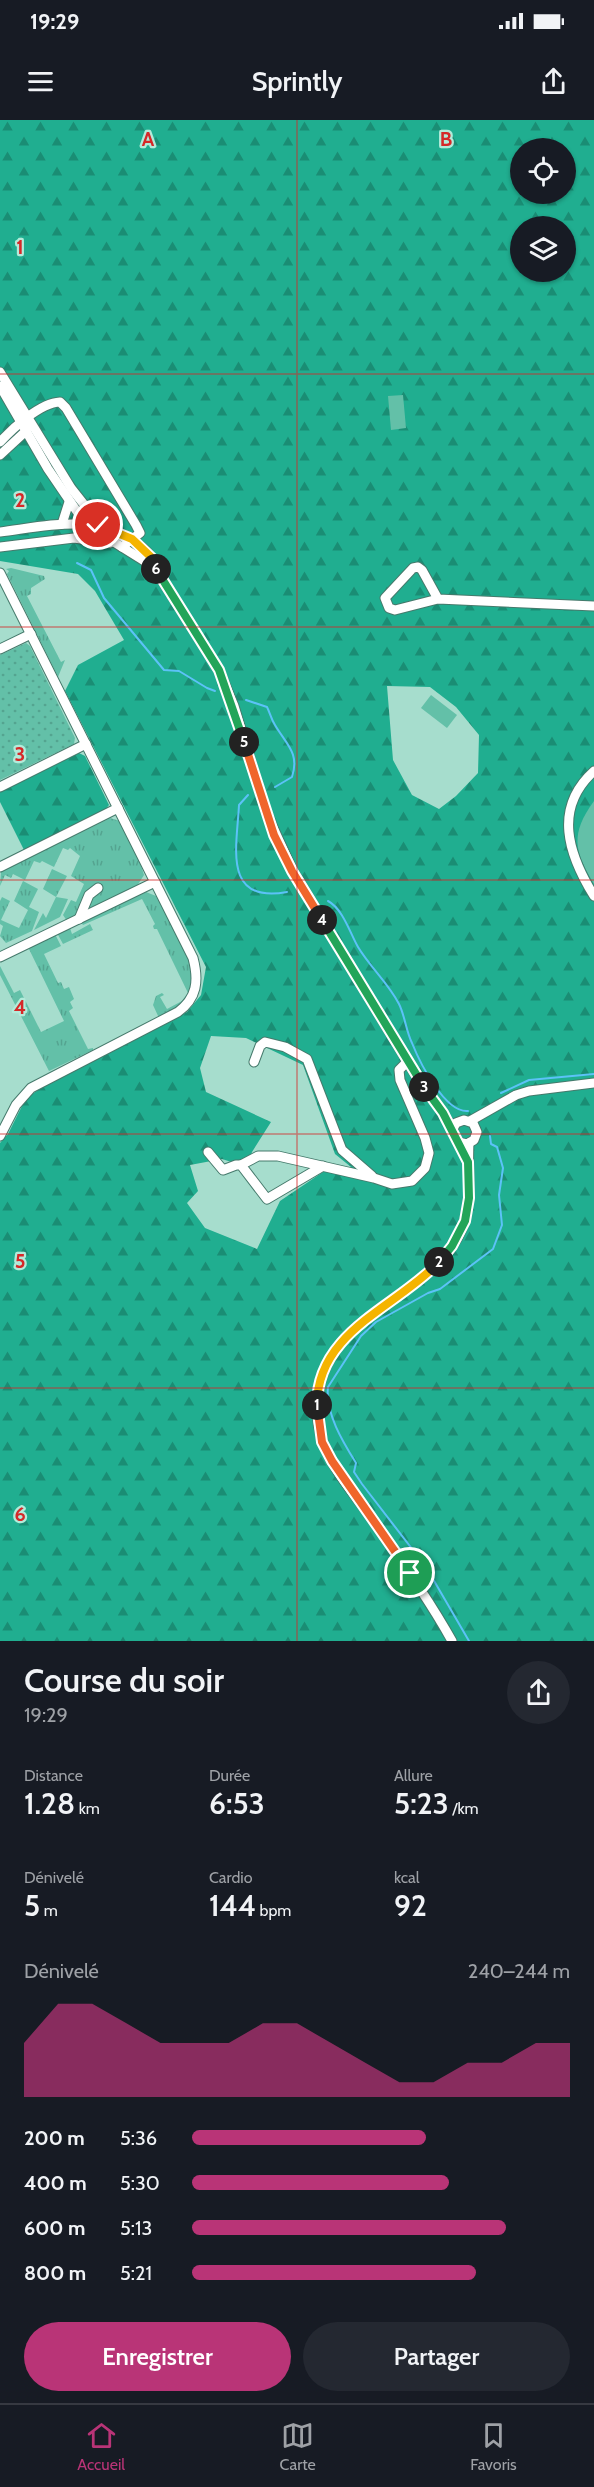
<!DOCTYPE html>
<html lang="fr">
<meta charset="utf-8">
<style>
:root{--surface:#171b24;--page:#242831;--text:#f1f3f6;--muted:#9ea1a6;--line:#363941;--accent:#b93477}
body{margin:0;font-family:Cabin,sans-serif;background:var(--page);color:var(--text);height:100vh;display:flex;flex-direction:column;font-size:22px;white-space:nowrap}
*{box-sizing:border-box;margin:0}
p{font-size:20px;color:var(--muted)}
.icon{flex:none;width:33px;height:33px;fill:none;stroke:currentColor;stroke-width:2;stroke-linecap:round;stroke-linejoin:round}
.map{position:relative;height:1521px;overflow:hidden}
.side{display:flex;flex-direction:column;background:var(--surface);flex:1}
.side>*{flex:none}
.fabs{position:absolute;left:510px;top:18px;display:grid;gap:12px}
.fabs a{display:grid;place-items:center;width:66px;height:66px;border-radius:50%;background:var(--surface);box-shadow:0 2px 4px #0004;font-size:30px}
.pin{position:absolute;display:grid;place-items:center;width:51px;height:51px;color:#fff;margin:-26px;border:3px solid #fff;border-radius:50%;box-shadow:0 2px 6px #0007}
.km{position:absolute;width:30px;height:30px;margin:-15px;border-radius:50%;background:#222;color:#fff;font-size:16px;line-height:30px;text-align:center}
.round{display:grid;place-items:center;flex:none;width:63px;height:63px;border-radius:32px;background:var(--page)}
.head{display:flex;align-items:center;justify-content:space-between;height:102px;padding:0 24px}
h1{font-size:33px;font-weight:600;line-height:45px}
.stats{display:grid;grid-template-columns:repeat(3,1fr);gap:9px;height:102px;padding:6px 24px}
.stats div{display:grid;align-content:center}
.stats b{font-size:30px;font-weight:600}
.stats small{font-size:16px;font-weight:400}
.stats p{font-size:16px}
.chart{height:168px;padding:12px 24px}
.chart p{display:flex;justify-content:space-between}
.chart svg{width:100%;height:108px;margin-top:6px;fill:var(--accent);opacity:.7}
.cta{display:flex;gap:12px;margin-top:auto;padding:12px 24px}
.cta a{flex:1;height:69px;border-radius:36px;background:var(--accent);color:#fff;font-size:24px;font-weight:600;line-height:69px;text-align:center}
.cta a+a{background:var(--page);color:var(--text)}
ul{padding:0 24px;list-style:none;font-size:20px}
li{display:grid;grid-template-columns:96px 72px 1fr;align-items:center;height:45px}
li i{height:15px;border-radius:8px;background:var(--accent)}
.status{display:flex;justify-content:space-between;align-items:center;height:42px;padding:0 30px;background:var(--surface);direction:ltr}
.status svg{height:16px;fill:currentColor}
header{display:flex;justify-content:space-between;align-items:center;height:78px;padding:0 24px;background:var(--surface);font-size:27px;font-weight:600}
.tabs{display:flex;justify-content:space-around;align-items:center;height:84px;border-top:2px solid var(--line);background:var(--surface);font-size:16px;color:var(--muted)}
.tabs a{display:grid;justify-items:center;gap:3px}
.tabs .active{color:var(--accent)}
.map>svg:first-child{display:block}
.grass{fill:url(#grass-tufts)}
.forest{fill:url(#forest-firs);fill-rule:evenodd}
.park{fill:url(#park-dots)}
.pitch{fill:#63c0a8}
.lines{fill:none;stroke-linecap:round;stroke-linejoin:round}
.stream{stroke:#5cc2f7;stroke-width:2}
.minor-casing{stroke:#467a6c;stroke-width:11}
.minor{stroke:#fff;stroke-width:9}
.split-1-casing{stroke:#fff;stroke-width:12}
.split-2-casing{stroke:#fff;stroke-width:12}
.split-3-casing{stroke:#fff;stroke-width:12}
.split-4-casing{stroke:#fff;stroke-width:12}
.split-5-casing{stroke:#fff;stroke-width:12}
.split-6-casing{stroke:#fff;stroke-width:12}
.split-7-casing{stroke:#fff;stroke-width:12}
.split-1{stroke:#f0652b;stroke-width:8}
.split-2{stroke:#f5b400;stroke-width:8}
.split-3{stroke:#22a559;stroke-width:8}
.split-4{stroke:#22a559;stroke-width:8}
.split-5{stroke:#f0652b;stroke-width:8}
.split-6{stroke:#22a559;stroke-width:8}
.split-7{stroke:#f5b400;stroke-width:8}
.grid{fill:none;stroke:#d62828;stroke-width:1.5;stroke-opacity:0.55}
.grid-label{font-size:20px;text-anchor:middle;font-weight:bold;fill:#d62828;stroke:#b3ebda;stroke-width:4.5;stroke-linejoin:round;paint-order:stroke}
</style>
<div class="status"><b>19:29</b><svg viewBox="0 0 49 12"><path d="M0 12V9h3v3zM5 12V6h3v6zM10 12V3h3v9zM15 12V0h3v12zM26 1h20v11H26zM47 4h2v5h-2z"/></svg></div>
<header><svg class="icon" aria-label="menu" viewBox="0 0 24 24"><path d="M4 6h16M4 12h16M4 18h16"/></svg>Sprintly<svg class="icon" aria-label="share" viewBox="0 0 24 24"><path d="M12 15V3M7 8l5-5 5 5M5 13v7h14v-7"/></svg></header>
<div class="map">
<svg width="594" height="1521" viewBox="0 0 594 1521">
<defs>
<pattern id="grass-tufts" width="24" height="20" patternUnits="userSpaceOnUse" patternTransform="scale(1.5)"><rect width="24" height="20" fill="#63c0a8"/><path d="M3 7l-1-3M5 7V3M7 7l1-3M15 17l-1-3M17 17v-4M19 17l1-3" fill="none" stroke="#54a490"/></pattern>
<pattern id="forest-firs" width="22" height="20" patternUnits="userSpaceOnUse" patternTransform="scale(1.5)"><rect width="22" height="20" fill="#20ae90"/><path d="M5 1l3.5 6h-7zM16 11l3.5 6h-7z" fill="#1a8d74"/></pattern>
<pattern id="park-dots" width="8" height="8" patternUnits="userSpaceOnUse" patternTransform="scale(1.5)"><rect width="8" height="8" fill="#63c0a8"/><path d="M2 2h.1M6 6h.1" fill="none" stroke="#54a490" stroke-width="1.8" stroke-linecap="round"/></pattern>
</defs>
<rect width="100%" height="100%" fill="#a6ddcd"/>
<!-- grass -->
<g class="grass">
<polygon points="11,448 44,456 45,459 31,468 31,474 27,476 61,542 65,540 58,557 7,454 9,451 6,449"/>
<polygon points="110,698 120,701 139,739 144,755 137,766 67,801 63,795 71,780 76,782 84,764 71,756 80,736 70,728 68,730 63,728 54,747 42,741 40,743 34,741 25,760 13,754 11,758 5,755 0,766 1,752"/>
<polygon points="52,749 67,756 56,777 68,779 60,797 34,810 43,793 46,798 56,777 43,769"/>
<polygon points="23,761 38,769 29,787 39,792 32,811 6,823 0,816 3,806 0,804 0,781 2,777 10,781 1,800 19,808 28,790 14,781"/>
<path d="M146,772L156,776C170,803 210,854 184,883C177,890 167,894 159,898L153,885L156,876L162,873L164,875L160,877L167,889L182,881L188,873L157,809H154L153,806L155,804L142,779L83,805L81,802L70,808L72,814L90,804L93,810L63,824L57,813Z"/>
<polygon points="55,814 61,826 44,834 58,863 61,862 64,869 69,867 74,879 70,882 73,888 69,891 88,929 93,928 93,930 49,951 0,855 0,846 14,873 20,870 41,912 64,901 28,827"/>
</g>
<!-- forest -->
<g class="forest">
<path d="M0,0H594V1521H0V1023L8,1014L26,978L49,963L187,892L201,875L206,847L65,571L78,545L124,520L95,471L78,454L0,441ZM520,28H566V74H520ZM520,106H566V152H520ZM387,566L430,567L456,587L479,615L478,653L456,676L439,689L412,675L393,640ZM211,916L246,918L303,945L335,1034L351,1047L323,1052L280,1081L257,1129L205,1108L187,1083L198,1071L190,1045L222,1039L247,1047L252,1032L271,1002L206,972L200,948Z"/>
<polygon points="79,633 85,636 109,685 105,690 24,730 0,682 0,672"/>
</g>
<!-- park -->
<polygon class="park" points="26,523 30,526 75,618 74,624 0,660 0,535"/>
<!-- pitch -->
<g class="pitch">
<polygon points="403,275 406,308 391,310 388,276"/>
<polygon points="431,575 457,595 447,608 421,588"/>
<path d="M594,681V764C574,731 570,714 594,681Z"/>
</g>
<g class="lines">
<!-- stream -->
<g class="stream">
<polyline points="77,443 91,450 104,478 164,550 179,551 207,568 215,571"/>
<path d="M246,580L267,587C270,593 271,599 275,605C286,624 300,633 292,657L275,667"/>
<path d="M248,675L239,685C237,726 222,784 287,772"/>
<path d="M328,781C343,789 350,813 358,827C370,847 389,864 399,884C405,896 406,911 412,923C420,943 445,993 468,991"/>
<polyline points="501,973 529,960 594,954"/>
<path d="M469,1521L426,1447L362,1364L354,1352L356,1343C343,1322 325,1293 328,1267L361,1216L376,1202L428,1173L440,1169L493,1129L502,1105L499,1075L503,1048L497,1027L491,1024L490,1016"/>
</g>
<defs>
<g id="minor">
<polyline points="0,252 71,368 86,387 109,406"/>
<polyline points="0,266 48,349 78,393 101,414 154,447"/>
<path d="M0,322C13,308 40,283 60,282L66,288L136,405L140,413L122,427"/>
<polyline points="0,335 26,311 27,307"/>
<polyline points="62,404 69,382"/>
<path d="M0,412C47,406 99,392 139,425C147,431 153,437 154,447L219,550L234,586L266,692L293,751L415,954L443,993L458,1022L467,1024L474,1020L477,1012L473,1003L464,1000L456,1003L452,1011"/>
<polyline points="0,427 74,418 110,423"/>
<path d="M0,453L193,838C199,861 197,878 178,892L31,968L16,985L0,1016"/>
<polyline points="438,479 422,450 418,447 413,448 385,478 389,488 395,490 438,479 594,486"/>
<polyline points="0,529 31,514"/>
<path d="M594,651C553,688 568,734 594,776"/>
<polyline points="0,667 86,624"/>
<polyline points="0,747 118,688"/>
<polyline points="79,799 89,775 98,768"/>
<polyline points="0,837 155,762"/>
<polyline points="254,942 260,926 265,922 285,927 307,939 342,1030 372,1056"/>
<polyline points="470,1001 516,975 529,971 594,963"/>
<polyline points="208,1032 223,1050 236,1045 241,1045 267,1079 323,1046"/>
<polyline points="241,1045 258,1036 278,1036 374,1058 392,1064 412,1061 425,1048 429,1033 425,1018 400,960 399,950 407,942"/>
<path d="M452,1521C427,1476 396,1434 367,1392C351,1370 332,1348 323,1322C316,1304 316,1283 320,1264C338,1192 424,1178 458,1117C474,1088 467,1055 469,1023"/>
</g>
</defs>
<!-- minor casing -->
<use href="#minor" class="minor-casing"/>
<!-- minor -->
<use href="#minor" class="minor"/>
</g>
<g class="lines">
<defs>
<polyline id="split-1" points="317,1285 322,1322 332,1341 410,1453"/>
<path id="split-2" d="M317,1285C317,1211 397,1187 439,1142"/>
<polyline id="split-3" points="424,967 443,993 468,1042 469,1078 465,1101 452,1126 439,1142"/>
<polyline id="split-4" points="322,800 424,967"/>
<polyline id="split-5" points="244,622 274,715 292,751 322,800"/>
<polyline id="split-6" points="156,449 219,550 244,622"/>
<polyline id="split-7" points="98,405 132,419 153,439 156,449"/>
</defs>
<!-- split-1 casing -->
<use href="#split-1" class="split-1-casing"/>
<!-- split-2 casing -->
<use href="#split-2" class="split-2-casing"/>
<!-- split-3 casing -->
<use href="#split-3" class="split-3-casing"/>
<!-- split-4 casing -->
<use href="#split-4" class="split-4-casing"/>
<!-- split-5 casing -->
<use href="#split-5" class="split-5-casing"/>
<!-- split-6 casing -->
<use href="#split-6" class="split-6-casing"/>
<!-- split-7 casing -->
<use href="#split-7" class="split-7-casing"/>
<!-- split-1 -->
<use href="#split-1" class="split-1"/>
<!-- split-2 -->
<use href="#split-2" class="split-2"/>
<!-- split-3 -->
<use href="#split-3" class="split-3"/>
<!-- split-4 -->
<use href="#split-4" class="split-4"/>
<!-- split-5 -->
<use href="#split-5" class="split-5"/>
<!-- split-6 -->
<use href="#split-6" class="split-6"/>
<!-- split-7 -->
<use href="#split-7" class="split-7"/>
</g>
<!-- grid -->
<path class="grid" d="M297,0V1521M0,254H594M0,507H594M0,760H594M0,1014H594M0,1268H594"/>
<g class="grid-label">
<text x="148" y="26">A</text>
<text x="446" y="26">B</text>
<text x="20" y="134">1</text>
<text x="20" y="387">2</text>
<text x="20" y="641">3</text>
<text x="20" y="894">4</text>
<text x="20" y="1148">5</text>
<text x="20" y="1401">6</text>
</g>
</svg>
<div class="fabs">
<a><svg class="icon" aria-label="locate" viewBox="0 0 24 24"><circle cx="12" cy="12" r="6"/><path d="M12 2v4M12 18v4M2 12h4M18 12h4"/></svg></a>
<a><svg class="icon" aria-label="layers" viewBox="0 0 24 24"><path d="M12 4l9 5-9 5-9-5zM3 14l9 5 9-5"/></svg></a>
</div>
<div class="pin" style="left:410px;top:1453px;background:#1e9e55"><svg class="icon" aria-label="arrive" viewBox="0 0 24 24"><path d="M6 21V4h12l-3 4 3 4H6"/></svg></div>
<div class="pin" style="left:98px;top:405px;background:#d93025"><svg class="icon" aria-label="check" viewBox="0 0 24 24"><path d="M5 12l5 5 9-10"/></svg></div>
<b class="km" style="left:317px;top:1285px">1</b>
<b class="km" style="left:439px;top:1142px">2</b>
<b class="km" style="left:424px;top:967px">3</b>
<b class="km" style="left:322px;top:800px">4</b>
<b class="km" style="left:244px;top:622px">5</b>
<b class="km" style="left:156px;top:449px">6</b>
</div>
<section class="side">
<div class="head"><div><h1>Course du soir</h1><p>19:29</p></div><a class="round"><svg class="icon" aria-label="share" viewBox="0 0 24 24"><path d="M12 15V3M7 8l5-5 5 5M5 13v7h14v-7"/></svg></a></div>
<div class="stats">
<div><p>Distance</p><b>1.28<small> km</small></b></div>
<div><p>Durée</p><b>6:53</b></div>
<div><p>Allure</p><b>5:23<small> /km</small></b></div>
</div>
<div class="stats">
<div><p>Dénivelé</p><b>5<small> m</small></b></div>
<div><p>Cardio</p><b>144<small> bpm</small></b></div>
<div><p>kcal</p><b>92</b></div>
</div>
<div class="chart"><p><span>Dénivelé</span>240–244 m</p>
<svg viewBox="0 0 160 44" preserveAspectRatio="none"><path d="M0 44V22L10 6L20 6L30 14L40 22L50 22L60 22L70 14L80 14L90 22L100 30L110 38L120 38L130 30L140 30L150 22L160 22V44z"/></svg>
</div>
<ul>
<li><b>200 m</b>5:36<i style="width:62%"></i></li>
<li><b>400 m</b>5:30<i style="width:68%"></i></li>
<li><b>600 m</b>5:13<i style="width:83%"></i></li>
<li><b>800 m</b>5:21<i style="width:75%"></i></li>
</ul>
<div class="cta"><a>Enregistrer</a><a>Partager</a></div>
</section>
<nav class="tabs">
<a class="active"><svg class="icon" aria-label="home" viewBox="0 0 24 24"><path d="M3 11l9-7 9 7M6 9v11h12V9"/></svg>Accueil</a>
<a><svg class="icon" aria-label="map" viewBox="0 0 24 24"><path d="M3 6l6-2 6 2 6-2v14l-6 2-6-2-6 2zM9 4v14M15 6v14"/></svg>Carte</a>
<a><svg class="icon" aria-label="saved" viewBox="0 0 24 24"><path d="M7 4h10v16l-5-4-5 4z"/></svg>Favoris</a>
</nav>
